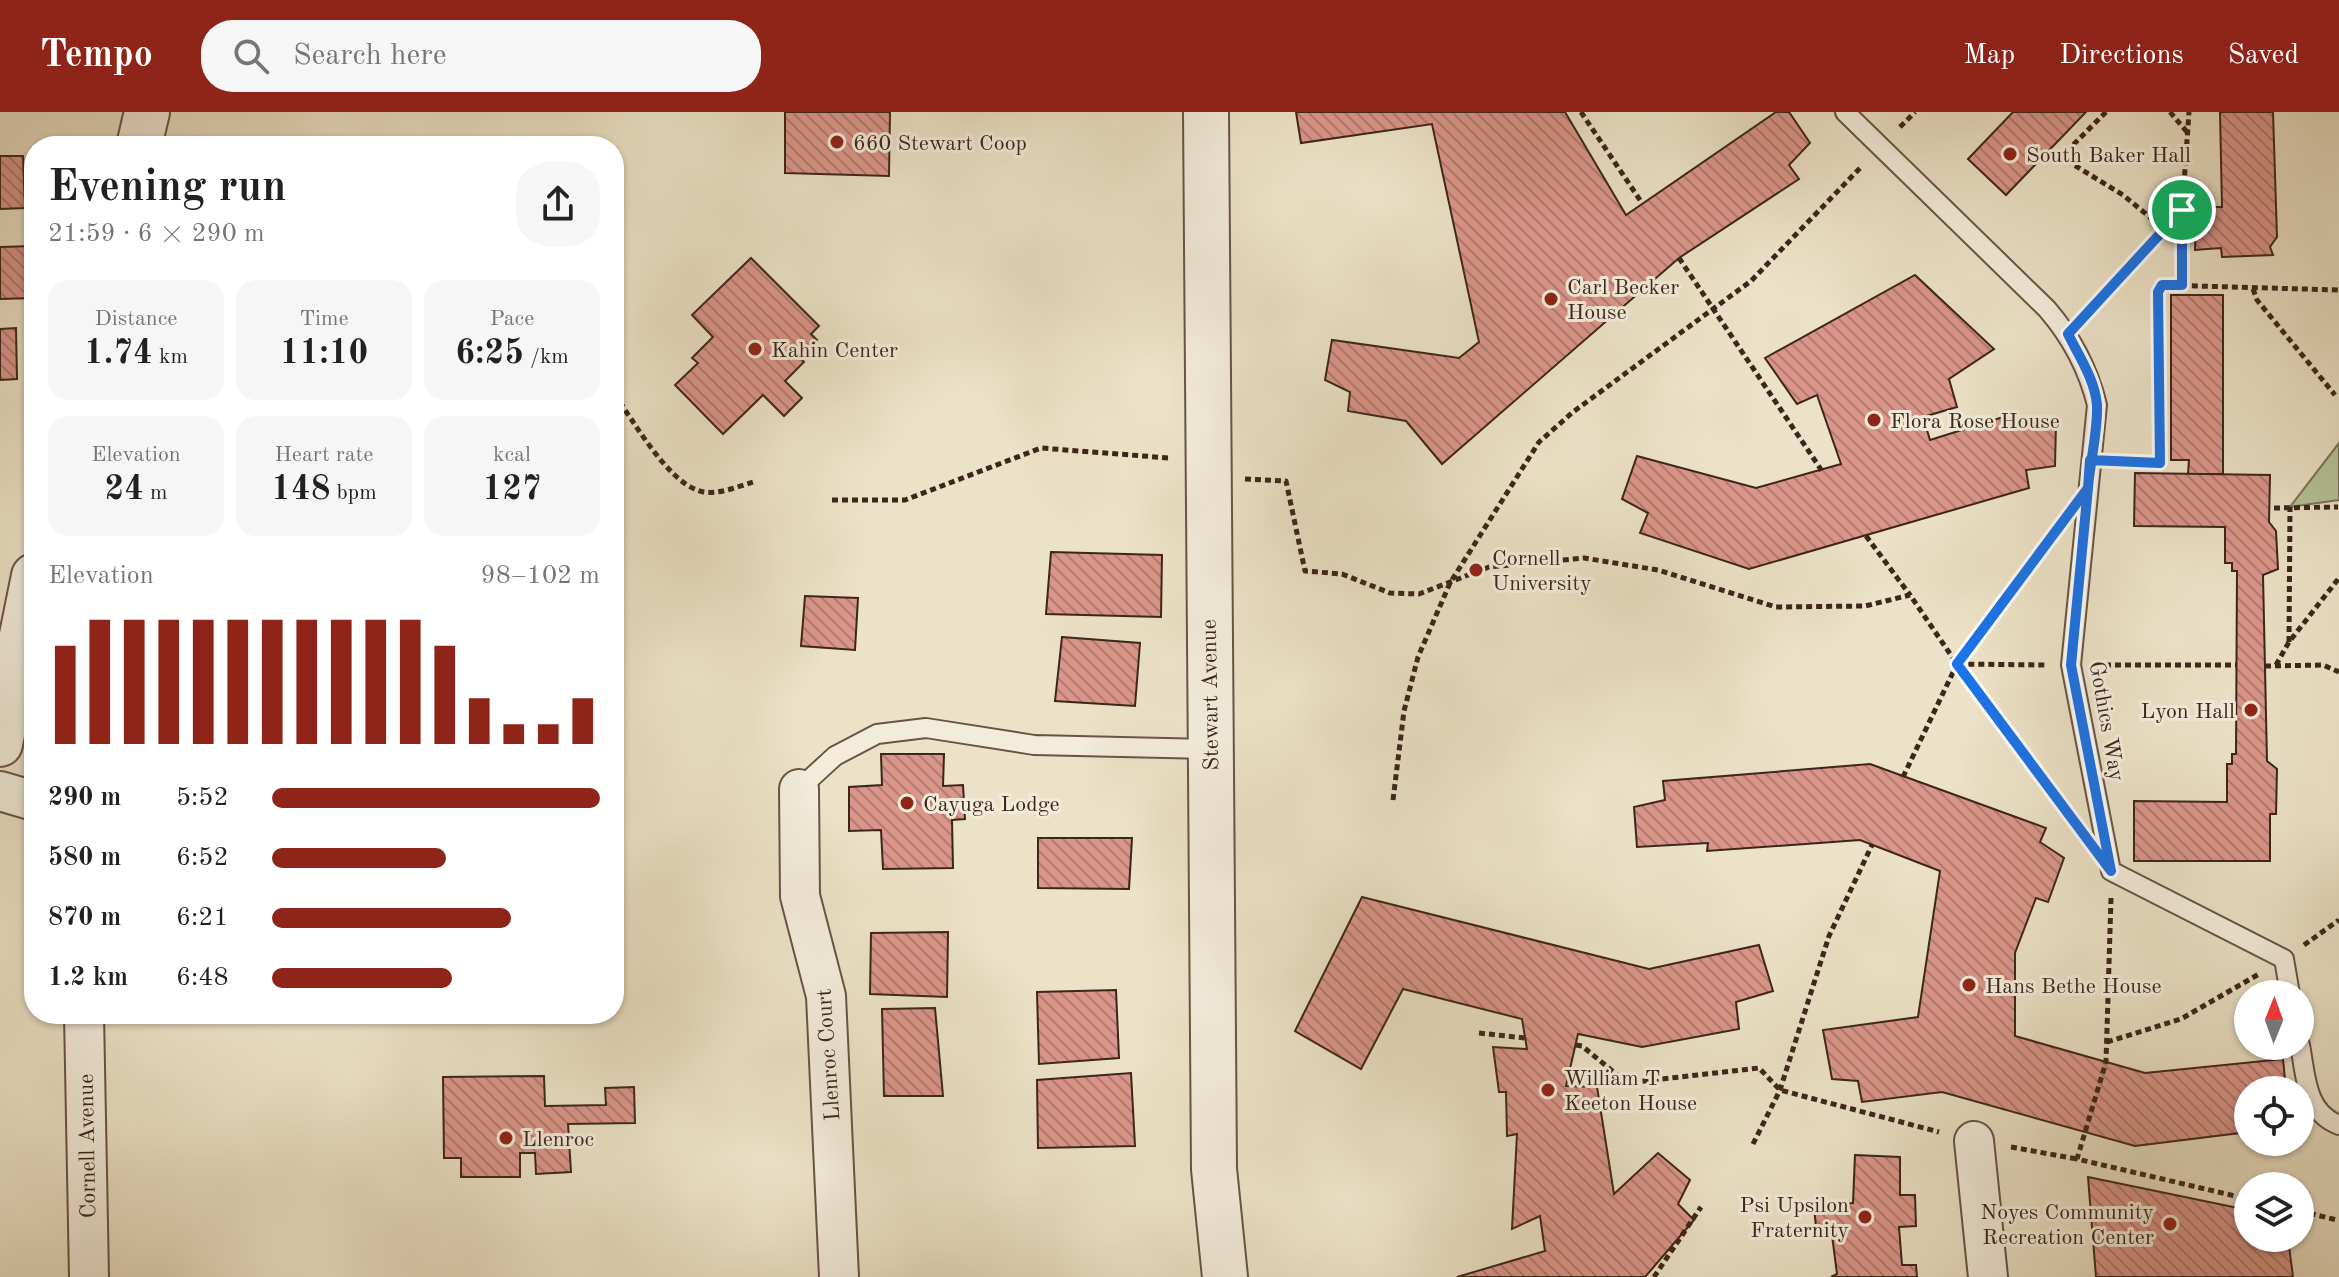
<!DOCTYPE html>
<meta charset="utf-8">
<style>
:root{--surface:#fff;--page:#f6f6f6;--text:#202124;--muted:#757577;--accent:#8f2418}
body{margin:0;font-family:"Old Standard TT",serif;background:var(--page);color:var(--text);height:100vh;display:flex;flex-direction:column;font-size:30px;white-space:nowrap}
*{box-sizing:border-box;margin:0}
p{font-size:26px;color:var(--muted)}
.icon{flex:none;width:44px;height:44px;fill:none;stroke:currentColor;stroke-width:2;stroke-linecap:round;stroke-linejoin:round}
.map{position:relative;flex:1;overflow:hidden}
.sheet{position:absolute;left:24px;top:24px;width:600px;height:888px;display:flex;flex-direction:column;background:var(--surface);border-radius:32px;box-shadow:0 2px 6px #0004}
.sheet>*{flex:none}
.needle{width:52px;rotate:1deg}
.tools{position:absolute;left:2234px;top:868px;display:grid;gap:16px}
.tools a{display:grid;place-items:center;width:80px;height:80px;border-radius:50%;background:var(--surface);box-shadow:0 2px 6px #0004;font-size:40px}
.pin{position:absolute;display:grid;place-items:center;width:68px;height:68px;color:#fff;margin:-34px;border:4px solid #fff;border-radius:50%;box-shadow:0 2px 8px #0007}
.round{display:grid;place-items:center;flex:none;width:84px;height:84px;border-radius:32px;background:var(--page)}
.summary{display:flex;align-items:center;justify-content:space-between;height:136px;padding:0 24px}
h1{font-size:44px;font-weight:700;line-height:60px}
.stats{display:grid;grid-template-columns:repeat(3,1fr);gap:12px;height:136px;padding:8px 24px}
.stats div{display:grid;align-content:center;border-radius:20px;background:var(--page);text-align:center}
.stats b{font-size:34px;font-weight:700}
.stats small{font-size:22px;font-weight:400}
.stats p{font-size:22px}
.chart{height:224px;padding:16px 24px}
.chart p{display:flex;justify-content:space-between}
.chart svg{width:100%;height:144px;margin-top:8px;stroke:var(--accent);stroke-width:6}
ul{padding:0 24px;list-style:none;font-size:26px}
li{display:grid;grid-template-columns:128px 96px 1fr;align-items:center;height:60px}
li i{height:20px;border-radius:10px;background:var(--accent)}
header{display:flex;align-items:center;gap:48px;box-sizing:border-box;height:112px;padding:0 40px;background:var(--accent);color:#fff}
header strong{font-size:38px}
nav{display:flex;gap:44px;margin-inline-start:auto;font-size:28px}
.search{width:560px;height:72px;background:var(--page);display:flex;align-items:center;gap:20px;box-sizing:border-box;padding:0 28px;border-radius:32px;color:var(--muted);font-size:30px}
.map>svg:first-child{display:block}
.green{fill:#b5c497;stroke:#787459;stroke-width:2}
.building{fill:url(#building-back-hatch);stroke:#3c251b;stroke-width:2}
.lines{fill:none;stroke-linecap:round;stroke-linejoin:round}
.service-casing{stroke:#685446;stroke-width:22}
.minor-casing{stroke:#685446;stroke-width:42}
.tertiary-casing{stroke:#685446;stroke-width:48}
.path{stroke:#3c251b;stroke-width:5;stroke-dasharray:6 4;stroke-linecap:butt}
.service{stroke:#f3ecdb;stroke-width:18}
.minor{stroke:#f3ecdb;stroke-width:38}
.tertiary{stroke:#f3ecdb;stroke-width:44}
.route-casing{stroke:#fff;stroke-width:16}
.route{stroke:#1a73e8;stroke-width:10}
.poi-dot{fill:#8f2418;stroke:#f3ecdb;stroke-width:3}
.labels{text-anchor:middle;stroke-width:6;stroke-linejoin:round;paint-order:stroke}
.poi-label{font-size:22px;fill:#3c251b;stroke:#f3ecdb;text-anchor:start}
.street-label{font-size:22px;fill:#3c251b;stroke:#f3ecdb}
</style>
<header>
<strong>Tempo</strong>
<div class="search"><svg class="icon" aria-label="search" viewBox="0 0 24 24"><circle cx="10" cy="10" r="6"/><path d="M15 15l6 6"/></svg>Search here</div>
<nav><a>Map</a><a>Directions</a><a>Saved</a></nav>
</header>
<div class="map">
<svg width="2339" height="1165" viewBox="0 0 2339 1165">
<defs>
<pattern id="building-back-hatch" width="6" height="6" patternUnits="userSpaceOnUse" patternTransform="scale(2)"><rect width="6" height="6" fill="#da968a"/><path d="M-1 5l2 2M0 0l6 6M5-1l2 2" fill="none" stroke="#b27a70"/></pattern>
</defs>
<rect width="100%" height="100%" fill="#ece2c7"/>
<filter id="stains"><feTurbulence type="fractalNoise" baseFrequency=".0025" numOctaves="4"/><feColorMatrix values="0 0 0 0 .2 0 0 0 0 .09 0 0 0 0 .02 0 0 0 .5 -.17"/></filter>
<radialGradient id="worn" r=".72"><stop offset=".6" stop-color="#630" stop-opacity="0"/><stop offset="1" stop-color="#630" stop-opacity=".3"/></radialGradient>
<!-- green -->
<polygon class="green" points="2339,331 2339,388 2290,395"/>
<!-- building -->
<g class="building">
<polygon points="785,0 890,0 889,64 785,61"/>
<polygon points="1296,0 1565,0 1626,103 1776,0 1789,0 1810,31 1789,53 1799,67 1679,146 1442,352 1406,309 1348,299 1350,280 1325,268 1332,228 1459,246 1479,230 1432,12 1301,31"/>
<polygon points="2013,0 2086,0 2006,83 1968,47"/>
<polygon points="2220,0 2273,0 2277,125 2270,135 2273,143 2222,145 2221,136 2195,138 2196,95 2222,95"/>
<polygon points="0,44 23,44 25,96 0,97"/>
<polygon points="34,134 34,186 0,187 0,135"/>
<polygon points="751,146 819,214 811,222 817,228 800,245 804,250 785,269 802,286 784,304 763,283 723,322 675,273 698,251 692,246 713,225 692,203"/>
<polygon points="1915,163 1994,237 1949,267 1957,295 1923,305 1930,328 2003,305 2056,311 2055,354 2026,358 2029,376 1749,457 1640,421 1648,401 1622,387 1637,344 1756,376 1841,352 1817,283 1797,292 1765,246"/>
<polygon points="2171,183 2223,183 2223,362 2188,362 2189,348 2171,348"/>
<polygon points="16,216 17,267 0,268 0,217"/>
<polygon points="2135,361 2270,363 2269,410 2276,419 2278,457 2263,463 2267,649 2277,657 2276,702 2270,702 2270,749 2134,749 2134,689 2227,690 2227,652 2232,652 2232,642 2236,642 2237,459 2232,459 2232,451 2225,451 2225,415 2134,414"/>
<polygon points="1051,440 1162,443 1161,505 1046,502"/>
<polygon points="805,484 858,486 855,538 801,534"/>
<polygon points="1062,525 1140,531 1135,594 1055,589"/>
<polygon points="881,642 944,642 943,674 963,673 965,707 952,708 953,756 883,757 881,718 849,719 849,675 882,673"/>
<polygon points="1870,652 2046,716 2040,730 2064,746 2048,790 2036,786 2015,841 2015,924 2145,961 2283,947 2286,978 2248,978 2248,1020 2135,1034 1942,980 1862,990 1858,969 1832,967 1823,918 1918,905 1940,759 1860,728 1707,739 1708,731 1637,735 1634,695 1665,688 1663,669"/>
<polygon points="1038,726 1132,726 1129,777 1038,776"/>
<polygon points="1362,785 1649,857 1759,833 1773,879 1736,890 1739,917 1642,935 1578,922 1566,974 1597,975 1614,1082 1658,1041 1690,1068 1678,1092 1694,1108 1645,1165 1457,1165 1545,1139 1540,1104 1512,1117 1517,1022 1507,1024 1506,980 1499,980 1493,935 1527,937 1522,907 1403,877 1361,957 1295,919"/>
<polygon points="948,820 947,885 870,882 871,821"/>
<polygon points="1116,878 1119,946 1039,952 1037,880"/>
<polygon points="935,896 943,984 884,984 882,897"/>
<polygon points="1131,961 1135,1034 1038,1036 1037,968"/>
<polygon points="544,964 545,994 606,993 605,976 634,975 635,1011 568,1012 571,1060 536,1062 535,1041 520,1041 520,1065 461,1065 461,1046 444,1046 443,965"/>
<polygon points="1855,1043 1900,1045 1900,1083 1915,1083 1916,1114 1899,1115 1902,1153 1916,1153 1917,1165 1831,1165 1837,1162 1832,1123 1817,1125 1814,1095 1853,1091"/>
<polygon points="2088,1065 2248,1098 2248,1126 2288,1126 2293,1165 2096,1165"/>
</g>
<g class="lines">
<defs>
<g id="service">
<path d="M1845,0L2047,197C2072,226 2088,256 2097,293L2071,553L2111,759L2284,847L2290,882"/>
<polyline points="799,677 835,644 877,622 926,616 1034,633 1209,637"/>
<path d="M2300,933C2306,964 2305,1000 2339,1013"/>
</g>
<g id="minor">
<polyline points="799,677 800,784 826,884 839,1165"/>
<polyline points="0,679 34,689"/>
<polyline points="84,902 89,1165"/>
<polyline points="1974,1029 1988,1165"/>
</g>
<g id="tertiary">
<polyline points="1206,0 1214,1057 1225,1165"/>
<polyline points="139,34 147,0"/>
<polyline points="0,632 34,464"/>
</g>
</defs>
<!-- service casing -->
<use href="#service" class="service-casing"/>
<!-- minor casing -->
<use href="#minor" class="minor-casing"/>
<!-- tertiary casing -->
<use href="#tertiary" class="tertiary-casing"/>
<!-- path -->
<g class="path">
<polyline points="1581,0 1642,91"/>
<polyline points="2106,0 2061,45 2123,83 2180,130"/>
<polyline points="2170,0 2187,20"/>
<polyline points="1900,15 1915,0"/>
<polyline points="1679,146 1822,359"/>
<polyline points="2182,173 2180,130 2189,0"/>
<polyline points="2253,177 2257,188 2335,283"/>
<polyline points="2085,203 2182,99"/>
<path d="M614,282C634,309 665,366 697,378C714,385 736,375 753,370"/>
<polyline points="2119,349 2160,351 2158,180 2162,173 2339,178"/>
<polyline points="1245,367 1286,369 1305,459 1342,462 1390,481 1419,482 1489,455 1584,446 1658,458 1776,495 1865,494 1910,483 1957,552 2045,553"/>
<polyline points="832,388 905,388 1041,336 1169,346"/>
<polyline points="2274,396 2338,395"/>
<polyline points="2056,419 1957,552 2072,706"/>
<polyline points="1866,424 1910,483"/>
<polyline points="2289,530 2290,395"/>
<polyline points="2095,553 2236,553"/>
<polyline points="2276,553 2289,530 2339,466"/>
<polyline points="2265,554 2323,553 2339,560"/>
<polyline points="1903,665 1957,552"/>
<polyline points="1393,688 1404,599 1418,545 1450,471 1539,330 1573,300 1751,169 1862,54"/>
<polyline points="2111,786 2106,950 2077,1047 2248,1087"/>
<polyline points="2304,833 2339,808"/>
<polyline points="1479,921 1525,926"/>
<polyline points="2107,930 2181,907 2259,862"/>
<polyline points="1576,933 1582,934 1627,971 1759,956 1780,978 1939,1020"/>
<polyline points="1753,1032 1780,978 1829,824 1872,733"/>
<polyline points="2011,1035 2077,1047"/>
<polyline points="2300,1099 2337,1108"/>
<polyline points="1654,1165 1701,1095"/>
</g>
<!-- service -->
<use href="#service" class="service"/>
<!-- minor -->
<use href="#minor" class="minor"/>
<!-- tertiary -->
<use href="#tertiary" class="tertiary"/>
</g>
<g class="lines">
<defs>
<path id="route" d="M2182,98L2068,222C2079,244 2095,268 2097,293C2098,320 2090,349 2088,376L1957,552L2111,759L2071,553L2088,376L2090,348L2160,351L2158,180L2162,173H2182V98"/>
</defs>
<!-- route casing -->
<use href="#route" class="route-casing"/>
<!-- route -->
<use href="#route" class="route"/>
</g>
<!-- markers -->
<g class="poi-dot">
<circle cx="837" cy="30" r="8"/>
<circle cx="2010" cy="42" r="8"/>
<circle cx="1551" cy="187" r="8"/>
<circle cx="755" cy="237" r="8"/>
<circle cx="1874" cy="308" r="8"/>
<circle cx="1476" cy="458" r="8"/>
<circle cx="2251" cy="598" r="8"/>
<circle cx="907" cy="691" r="8"/>
<circle cx="1969" cy="873" r="8"/>
<circle cx="1548" cy="978" r="8"/>
<circle cx="506" cy="1026" r="8"/>
<circle cx="1865" cy="1105" r="8"/>
<circle cx="2170" cy="1112" r="8"/>
</g>
<g class="labels">
<!-- poi labels -->
<g class="poi-label">
<text x="853" y="38">660 Stewart Coop</text>
<text x="2026" y="50">South Baker Hall</text>
<text x="1567" y="182">Carl Becker<tspan x="1567" dy="25">House</tspan></text>
<text x="771" y="245">Kahin Center</text>
<text x="1890" y="316">Flora Rose House</text>
<text x="1492" y="453">Cornell<tspan x="1492" dy="25">University</tspan></text>
<text x="2235" y="606" text-anchor="end">Lyon Hall</text>
<text x="923" y="699">Cayuga Lodge</text>
<text x="1985" y="881">Hans Bethe House</text>
<text x="1564" y="973">William T<tspan x="1564" dy="25">Keeton House</tspan></text>
<text x="522" y="1034">Llenroc</text>
<text x="1849" y="1100" text-anchor="end">Psi Upsilon<tspan x="1849" dy="25">Fraternity</tspan></text>
<text x="2154" y="1107" text-anchor="end">Noyes Community<tspan x="2154" dy="25">Recreation Center</tspan></text>
</g>
<!-- street labels -->
<g class="street-label">
<text transform="translate(1209 583) rotate(-91)" y="8">Stewart Avenue</text>
<text transform="translate(2108 609) rotate(80)" y="8">Gothics Way</text>
<text transform="translate(827 943) rotate(-94)" y="8">Llenroc Court</text>
<text transform="translate(86 1034) rotate(-91)" y="8">Cornell Avenue</text>
</g>
</g>
<rect width="100%" height="100%" filter="url(#stains)"/>
<rect width="100%" height="100%" fill="url(#worn)"/>
</svg>
<div class="tools">
<a><svg class="needle" viewBox="-14 -14 28 28"><path d="M0-13l5 13h-10z" fill="#e53935"/><path d="M0 13l5-13h-10z" fill="#757577"/></svg></a>
<a><svg class="icon" aria-label="locate" viewBox="0 0 24 24"><circle cx="12" cy="12" r="6"/><path d="M12 2v4M12 18v4M2 12h4M18 12h4"/></svg></a>
<a><svg class="icon" aria-label="layers" viewBox="0 0 24 24"><path d="M12 4l9 5-9 5-9-5zM3 14l9 5 9-5"/></svg></a>
</div>
<div class="pin" style="left:2182px;top:98px;background:#1e9e55"><svg class="icon" aria-label="arrive" viewBox="0 0 24 24"><path d="M6 21V4h12l-3 4 3 4H6"/></svg></div>
<section class="sheet">
<div class="summary"><div><h1>Evening run</h1><p>21:59 · 6 × 290 m</p></div><a class="round"><svg class="icon" aria-label="share" viewBox="0 0 24 24"><path d="M12 15V3M7 8l5-5 5 5M5 13v7h14v-7"/></svg></a></div>
<div class="stats">
<div><p>Distance</p><b>1.74<small> km</small></b></div>
<div><p>Time</p><b>11:10</b></div>
<div><p>Pace</p><b>6:25<small> /km</small></b></div>
</div>
<div class="stats">
<div><p>Elevation</p><b>24<small> m</small></b></div>
<div><p>Heart rate</p><b>148<small> bpm</small></b></div>
<div><p>kcal</p><b>127</b></div>
</div>
<div class="chart"><p><span>Elevation</span>98–102 m</p>
<svg viewBox="0 0 160 44" preserveAspectRatio="none"><path d="M5 44V14M15 44V6M25 44V6M35 44V6M45 44V6M55 44V6M65 44V6M75 44V6M85 44V6M95 44V6M105 44V6M115 44V14M125 44V30M135 44V38M145 44V38M155 44V30"/></svg>
</div>
<ul>
<li><b>290 m</b>5:52<i style="width:100%"></i></li>
<li><b>580 m</b>6:52<i style="width:53%"></i></li>
<li><b>870 m</b>6:21<i style="width:73%"></i></li>
<li><b>1.2 km</b>6:48<i style="width:55%"></i></li>
</ul>
</section>
</div>
